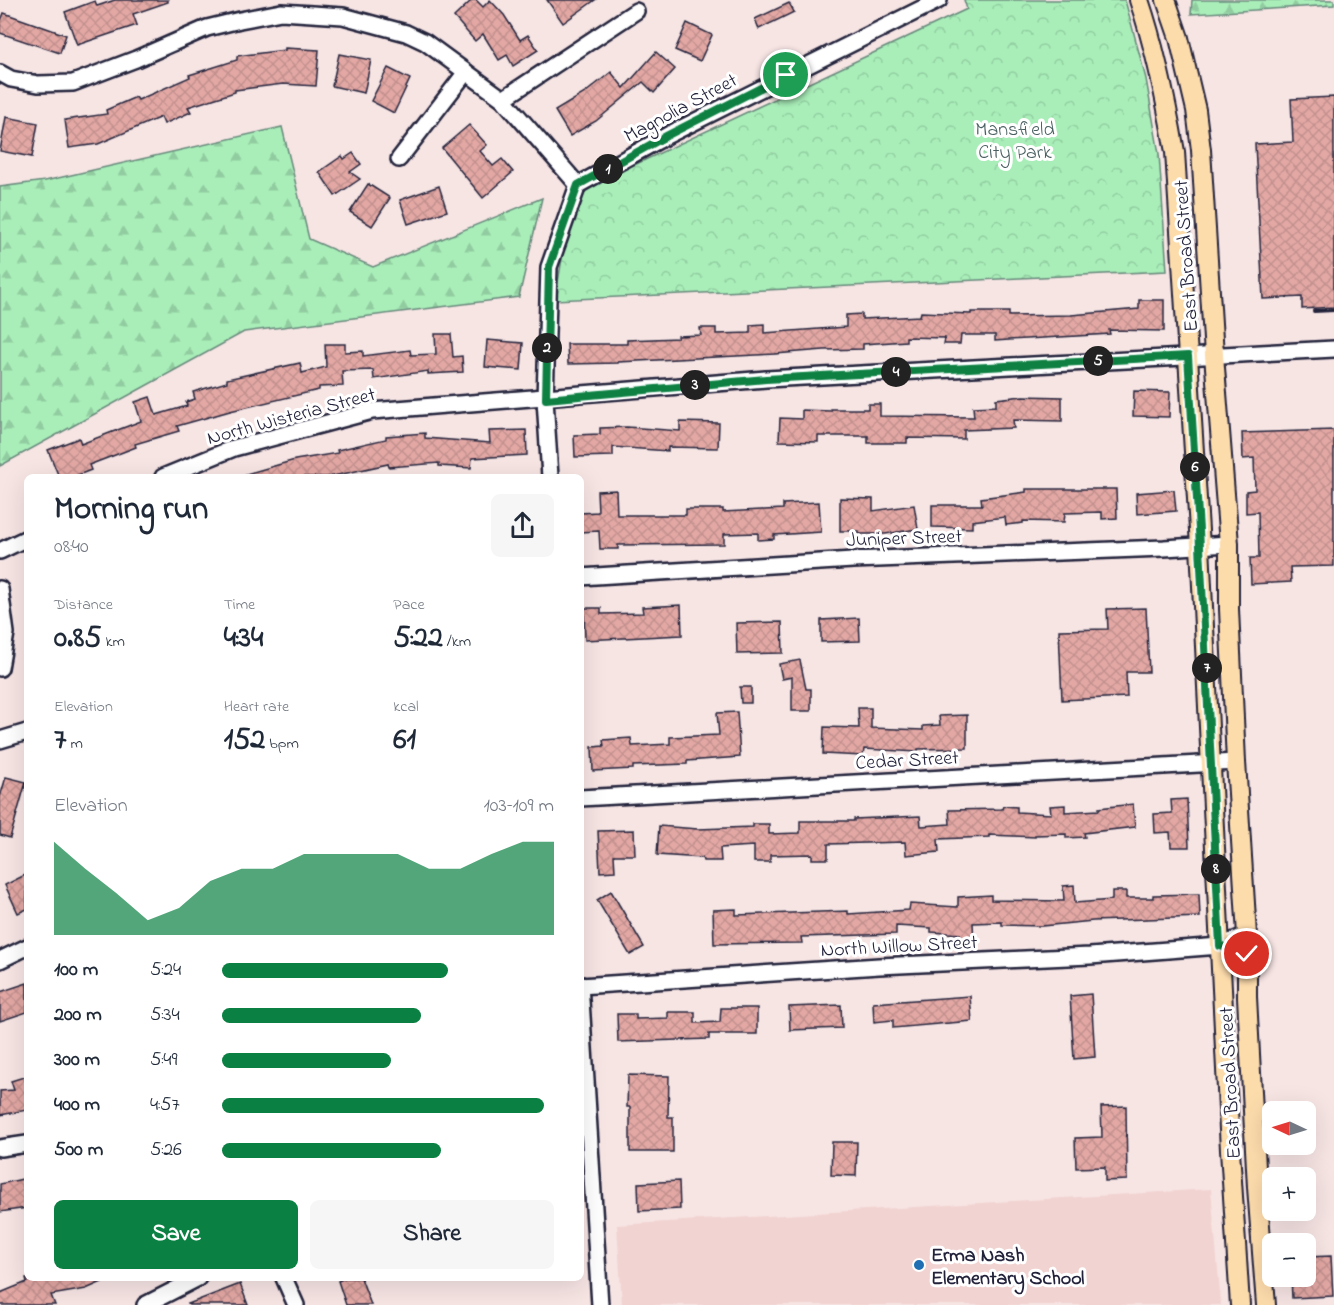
<!DOCTYPE html>
<meta charset="utf-8">
<style>
:root{--surface:#fff;--page:#f6f6f7;--text:#1f2937;--muted:#747a83;--accent:#0b8043}
body{margin:0;font-family:"Indie Flower",sans-serif;background:var(--page);color:var(--text);height:100vh;display:flex;flex-direction:column;font-size:22px;white-space:nowrap}
*{box-sizing:border-box;margin:0}
p{font-size:20px;color:var(--muted)}
.icon{flex:none;width:33px;height:33px;fill:none;stroke:currentColor;stroke-width:2;stroke-linecap:round;stroke-linejoin:round}
.map{position:relative;flex:1;overflow:hidden}
.details{position:absolute;left:24px;top:474px;width:560px;height:807px;display:flex;flex-direction:column;background:var(--surface);border-radius:9px;box-shadow:0 6px 24px #0002}
.details>*{flex:none}
.needle{width:39px;rotate:274deg}
.buttons{position:absolute;left:1262px;top:1101px;display:grid;gap:12px}
.buttons a{display:grid;place-items:center;width:54px;height:54px;border-radius:9px;background:var(--surface);box-shadow:0 6px 24px #0002;font-size:30px}
.pin{position:absolute;display:grid;place-items:center;width:51px;height:51px;color:#fff;margin:-26px;border:3px solid #fff;border-radius:50%;box-shadow:0 2px 6px #0007}
.km{position:absolute;width:30px;height:30px;margin:-15px;border-radius:50%;background:#222;color:#fff;font-size:16px;line-height:30px;text-align:center}
.round{display:grid;place-items:center;flex:none;width:63px;height:63px;border-radius:9px;background:var(--page)}
.overview{display:flex;align-items:center;justify-content:space-between;height:102px;padding:0 30px}
h1{font-size:33px;font-weight:700;line-height:45px}
.metrics{display:grid;grid-template-columns:repeat(3,1fr);gap:9px;height:102px;padding:6px 30px}
.metrics div{display:grid;align-content:center}
.metrics b{font-size:30px;font-weight:700}
.metrics small{font-size:16px;font-weight:400}
.metrics p{font-size:16px}
.chart{height:168px;padding:12px 30px}
.chart p{display:flex;justify-content:space-between}
.chart svg{width:100%;height:108px;margin-top:6px;fill:var(--accent);opacity:.7}
.cta{display:flex;gap:12px;margin-top:auto;padding:12px 30px}
.cta a{flex:1;height:69px;border-radius:9px;background:var(--accent);color:#fff;font-size:24px;font-weight:700;line-height:69px;text-align:center}
.cta a+a{background:var(--page);color:var(--text)}
ul{padding:0 30px;list-style:none;font-size:20px}
li{display:grid;grid-template-columns:96px 72px 1fr;align-items:center;height:45px}
li i{height:15px;border-radius:8px;background:var(--accent)}
.map>svg:first-child{display:block}
.built{fill:#f1d3d1}
.forest{fill:url(#forest-firs);stroke:#66887a;stroke-width:1.5}
.park{fill:url(#park-crowns);stroke:#66887a;stroke-width:1.5}
.building{fill:url(#building-cross-hatch);stroke:#22223b;stroke-width:1.5}
.lines{fill:none;stroke-linecap:round;stroke-linejoin:round}
.minor-casing{stroke:#22223b;stroke-width:20}
.major-casing{stroke:#22223b;stroke-width:22}
.minor{stroke:#fff;stroke-width:15}
.major{stroke:#fddcac;stroke-width:18}
.rail{stroke:#22223b;stroke-width:4}
.route-casing{stroke:#fff;stroke-width:12}
.route{stroke:#0b8043;stroke-width:8}
.poi-dot{fill:#1f6fb2;stroke:#fff;stroke-width:2}
.labels{text-anchor:middle;stroke-width:6;stroke-linejoin:round;paint-order:stroke}
.street-label{font-size:20px;fill:#22223b;stroke:#fff}
.park-label{font-size:20px;fill:#4a5f61;stroke:#fff}
.poi-label{font-size:20px;font-weight:bold;fill:#22223b;stroke:#fff;text-anchor:start}
</style>
<div class="map">
<svg width="1334" height="1305" viewBox="0 0 1334 1305">
<defs>
<pattern id="forest-firs" width="22" height="20" patternUnits="userSpaceOnUse" patternTransform="scale(1.5)"><rect width="22" height="20" fill="#a9eeb9"/><path d="M5 1l3.5 6h-7zM16 11l3.5 6h-7z" fill="#91cca0"/></pattern>
<pattern id="park-crowns" width="20" height="18" patternUnits="userSpaceOnUse" patternTransform="scale(1.5)"><rect width="20" height="18" fill="#a9eeb9"/><path d="M2 6a3 3 0 1 1 6 0M12 15a3 3 0 1 1 6 0" fill="none" stroke="#91cca0"/></pattern>
<pattern id="building-cross-hatch" width="8" height="8" patternUnits="userSpaceOnUse" patternTransform="scale(1.5)"><rect width="8" height="8" fill="#e3a8a4"/><path d="M0 0l8 8M0 8l8-8" fill="none" stroke="#c2908e"/></pattern>
</defs>
<rect width="100%" height="100%" fill="#f7e5e4"/>
<filter id="ink" filterUnits="userSpaceOnUse"><feTurbulence type="fractalNoise" baseFrequency=".0167" numOctaves="2"/><feDisplacementMap in="SourceGraphic" scale="12" xChannelSelector="R" yChannelSelector="G"/><feConvolveMatrix kernelMatrix="1 2 1 2 8 2 1 2 1" color-interpolation-filters="sRGB"/></filter>
<g filter="url(#ink)">
<!-- built -->
<polygon class="built" points="1211,1189 1221,1305 622,1305 617,1225"/>
<!-- forest -->
<g class="forest">
<polygon points="1192,0 1334,0 1334,5 1191,14"/>
<polygon points="282,127 309,239 373,267 542,198 519,297 244,332 0,466 0,187 45,181"/>
</g>
<!-- park -->
<polygon class="park" points="964,0 1125,0 1146,79 1159,154 1167,271 555,300 566,235 583,189 967,9"/>
<!-- building -->
<g class="building">
<polygon points="115,0 168,0 168,2 133,14 137,25 77,45 65,12 95,1 97,6"/>
<polygon points="472,0 476,0 483,7 490,0 504,15 520,40 528,35 538,50 513,66 507,55 499,60 483,34 475,41 454,17"/>
<polygon points="547,0 595,0 563,23"/>
<polygon points="789,3 794,12 759,29 755,19"/>
<polygon points="4,13 66,35 60,53 0,33 0,23"/>
<polygon points="687,23 712,35 700,61 675,50"/>
<polygon points="285,48 319,50 316,86 283,84 235,90 235,92 188,107 191,112 164,124 161,117 98,144 69,148 65,120 107,114 106,110 136,97 138,100 190,77 189,75 237,60 237,56 285,50"/>
<polygon points="656,52 675,69 654,93 643,82 596,121 570,136 555,111 585,93 611,72 624,88"/>
<polygon points="339,54 371,60 364,93 332,86"/>
<polygon points="388,68 410,79 394,113 371,101"/>
<polygon points="1334,97 1334,307 1302,309 1302,297 1263,299 1255,144 1293,142 1291,99"/>
<polygon points="6,117 38,123 32,157 0,151"/>
<polygon points="469,125 487,145 480,151 493,166 502,159 513,172 483,198 442,148"/>
<polygon points="353,153 361,164 350,172 360,179 335,196 319,172 342,156 344,159"/>
<polygon points="368,184 390,198 372,226 350,212"/>
<polygon points="439,186 447,211 408,224 400,200"/>
<polygon points="1139,300 1164,300 1164,331 1109,330 1110,334 1009,340 995,341 995,335 961,335 960,344 944,344 945,338 906,337 906,341 863,344 863,349 824,350 775,354 618,362 618,363 568,364 567,344 627,344 627,340 678,338 678,336 701,335 700,328 716,328 716,334 750,333 750,325 764,324 764,333 846,327 846,315 862,314 862,319 920,316 921,312 971,314 971,312 1009,312 1009,316 1071,315 1139,309"/>
<polygon points="435,334 451,334 453,357 462,356 463,372 428,374 428,371 374,379 373,370 342,371 343,386 319,387 319,390 230,411 177,426 179,431 135,444 136,447 89,465 91,470 73,477 59,477 48,450 79,438 81,444 141,421 135,402 150,397 156,415 187,406 186,402 195,399 193,392 227,382 227,379 300,363 302,373 326,367 325,344 345,344 345,352 363,351 363,356 410,350 411,355 436,354"/>
<polygon points="487,340 523,343 521,370 485,367"/>
<polygon points="1134,391 1170,392 1169,417 1133,416"/>
<polygon points="1023,396 1062,397 1062,421 1013,420 1014,428 964,430 964,439 907,438 907,443 868,443 868,436 818,436 818,442 779,441 780,418 802,419 802,410 831,411 831,409 868,409 868,404 880,404 880,416 974,417 973,407 996,406 996,399"/>
<polygon points="680,422 719,423 718,448 668,447 668,451 613,447 613,456 575,457 574,435 600,434 600,428 627,427 680,431"/>
<polygon points="526,430 527,455 472,458 471,468 439,466 439,463 389,467 388,464 329,477 246,477 246,474 295,460 338,453 337,450 386,439 386,436 425,433 425,438 490,443 489,431"/>
<polygon points="1334,430 1334,566 1290,567 1291,582 1251,584 1250,558 1259,558 1258,512 1246,513 1246,491 1255,490 1254,458 1243,459 1242,433"/>
<polygon points="1026,489 1116,489 1117,518 1102,519 1102,512 1065,513 1064,522 1023,521 1023,523 1006,525 1005,517 972,521 972,528 932,527 932,505 982,505 981,498 1026,492"/>
<polygon points="616,490 617,515 686,515 686,509 723,509 723,512 783,509 783,504 819,502 821,532 774,535 774,539 758,540 758,533 724,534 724,544 618,545 618,549 600,549 599,531 580,532 580,513 598,512 597,491"/>
<polygon points="1174,490 1176,511 1137,514 1136,493"/>
<polygon points="840,498 873,499 873,511 914,505 918,529 885,534 859,534 859,531 840,531"/>
<polygon points="681,605 682,635 585,640 584,608 601,608 601,614 643,613 642,607"/>
<polygon points="1146,608 1149,672 1126,672 1127,697 1062,700 1059,630 1108,629 1107,609"/>
<polygon points="859,618 860,641 821,642 821,620"/>
<polygon points="782,622 783,653 737,654 736,623"/>
<polygon points="800,660 806,689 811,689 811,711 792,711 792,677 782,679 779,664"/>
<polygon points="740,687 751,687 751,703 741,703"/>
<polygon points="858,708 871,708 871,728 923,730 923,726 940,725 939,716 967,715 967,748 918,749 918,752 864,749 863,756 823,754 824,727 859,728"/>
<polygon points="737,712 740,757 687,761 687,764 633,766 633,769 593,771 592,747 604,746 603,740 631,738 632,746 670,744 670,737 719,735 717,713"/>
<polygon points="6,777 26,782 10,838 0,835 0,797"/>
<polygon points="1187,799 1189,847 1171,847 1170,832 1155,833 1154,814 1172,813 1171,800"/>
<polygon points="1133,804 1135,827 1084,833 1085,837 1066,838 1066,834 1035,835 1035,837 989,835 989,837 938,839 939,852 906,855 905,842 828,844 828,859 812,859 812,854 770,855 770,862 754,862 754,846 720,848 721,861 703,861 702,858 657,855 659,826 698,829 753,827 753,824 769,824 769,834 800,833 800,821 854,821 854,819 920,816 921,826 950,824 949,810 1002,809 1003,806 1017,807 1017,812 1051,814 1050,806 1065,805 1065,812 1099,810 1099,808"/>
<polygon points="634,830 635,855 614,855 615,871 600,872 598,831"/>
<polygon points="27,874 27,909 18,913 5,885"/>
<polygon points="1074,885 1075,903 1112,900 1112,891 1126,891 1126,898 1153,898 1153,895 1199,894 1200,917 1093,921 1042,926 1002,925 1002,922 973,923 974,942 961,942 960,934 931,932 931,928 896,926 896,934 801,937 802,943 714,944 713,910 736,909 736,915 848,911 848,914 909,910 910,904 958,907 958,897 991,895 991,900 1064,901 1063,886"/>
<polygon points="611,891 644,947 630,955 597,900"/>
<polygon points="27,983 27,1012 0,1021 0,992"/>
<polygon points="1091,994 1095,1057 1074,1059 1070,996"/>
<polygon points="970,996 972,1021 893,1028 893,1020 874,1022 873,1003"/>
<polygon points="841,1005 842,1028 790,1030 789,1007"/>
<polygon points="721,1008 757,1008 757,1034 709,1034 709,1039 618,1042 617,1014 636,1014 636,1019 668,1018 668,1012 695,1012 695,1023 720,1022"/>
<polygon points="628,1075 669,1076 668,1117 673,1117 673,1152 630,1152 630,1107 627,1107"/>
<polygon points="27,1076 27,1110 0,1115 0,1091 14,1090 11,1081"/>
<polygon points="1126,1106 1127,1180 1105,1181 1105,1167 1076,1168 1075,1138 1102,1137 1101,1107"/>
<polygon points="832,1142 857,1142 856,1176 831,1175"/>
<polygon points="27,1178 27,1208 0,1212 0,1184"/>
<polygon points="679,1181 680,1209 639,1211 638,1183"/>
<polygon points="1331,1256 1333,1296 1292,1298 1291,1276 1305,1276 1305,1257"/>
<polygon points="26,1278 111,1278 86,1289 51,1295 55,1305 0,1305 0,1293 27,1282"/>
<polygon points="345,1278 361,1278 371,1305 346,1305 338,1281"/>
<polygon points="240,1284 248,1305 189,1305 188,1304"/>
</g>
<g class="lines">
<defs>
<g id="minor">
<polyline points="0,73 11,79 38,84 73,83 136,59 207,28 240,20 281,12 343,16 406,33 425,42 466,72 503,99 578,185"/>
<polyline points="503,99 636,11"/>
<polyline points="399,159 466,72"/>
<polyline points="163,477 234,448 372,411 766,379 1334,349"/>
<polyline points="550,477 545,399 549,267 578,185 668,135 939,0"/>
<polyline points="0,551 27,538"/>
<polyline points="580,577 853,560 1164,548 1229,544"/>
<polyline points="0,589 6,633 0,668"/>
<polyline points="0,740 27,732"/>
<polyline points="580,798 1236,762"/>
<polyline points="0,960 27,947"/>
<polyline points="580,984 600,1305"/>
<polyline points="580,986 879,966 1090,956 1220,946 1247,935"/>
<polyline points="0,1148 27,1144"/>
<polyline points="284,1278 296,1305"/>
<polyline points="145,1305 198,1278"/>
</g>
<g id="major">
<path d="M1139,0C1156,50 1166,100 1175,152L1200,546L1230,1150L1240,1305"/>
<polyline points="1166,0 1179,38 1196,110 1201,150 1214,355 1229,544 1229,609 1236,762 1247,935 1247,997 1257,1187 1266,1305"/>
</g>
</defs>
<!-- minor casing -->
<use href="#minor" class="minor-casing"/>
<!-- major casing -->
<use href="#major" class="major-casing"/>
<!-- minor -->
<use href="#minor" class="minor"/>
<!-- major -->
<use href="#major" class="major"/>
<!-- rail -->
<polyline class="rail" points="1314,311 1334,310"/>
</g>
</g>
<g class="lines" filter="url(#ink)">
<defs>
<polyline id="route" points="786,75 668,135 578,185 549,267 546,399 766,379 1188,356 1200,546 1220,946 1247,954"/>
</defs>
<!-- route casing -->
<use href="#route" class="route-casing"/>
<!-- route -->
<use href="#route" class="route"/>
</g>
<!-- markers -->
<circle class="poi-dot" cx="919" cy="1265" r="6"/>
<g class="labels">
<!-- street labels -->
<g class="street-label">
<text transform="translate(680 107) rotate(-28)" y="7">Magnolia Street</text>
<text transform="translate(1185 256) rotate(-94)" y="7">East Broad Street</text>
<text transform="translate(291 415) rotate(-15)" y="7">North Wisteria Street</text>
<text transform="translate(904 537) rotate(-2)" y="7">Juniper Street</text>
<text transform="translate(907 759) rotate(-3)" y="7">Cedar Street</text>
<text transform="translate(899 945) rotate(-3)" y="7">North Willow Street</text>
<text transform="translate(1229 1083) rotate(-93)" y="7">East Broad Street</text>
</g>
<!-- park labels -->
<g class="park-label">
<text x="1015" y="135">Mansfield<tspan x="1015" dy="23">City Park</tspan></text>
</g>
<!-- poi labels -->
<g class="poi-label">
<text x="931" y="1261">Erma Nash<tspan x="931" dy="23">Elementary School</tspan></text>
</g>
</g>
</svg>
<div class="buttons">
<a><svg class="needle" viewBox="-14 -14 28 28"><path d="M0-13l5 13h-10z" fill="#e53935"/><path d="M0 13l5-13h-10z" fill="#747a83"/></svg></a>
<a>+</a>
<a>−</a>
</div>
<div class="pin" style="left:786px;top:75px;background:#1e9e55"><svg class="icon" aria-label="arrive" viewBox="0 0 24 24"><path d="M6 21V4h12l-3 4 3 4H6"/></svg></div>
<div class="pin" style="left:1247px;top:954px;background:#d93025"><svg class="icon" aria-label="check" viewBox="0 0 24 24"><path d="M5 12l5 5 9-10"/></svg></div>
<b class="km" style="left:608px;top:169px">1</b>
<b class="km" style="left:547px;top:348px">2</b>
<b class="km" style="left:695px;top:385px">3</b>
<b class="km" style="left:896px;top:372px">4</b>
<b class="km" style="left:1098px;top:361px">5</b>
<b class="km" style="left:1195px;top:467px">6</b>
<b class="km" style="left:1207px;top:668px">7</b>
<b class="km" style="left:1216px;top:869px">8</b>
<section class="details">
<div class="overview"><div><h1>Morning run</h1><p>08:40</p></div><a class="round"><svg class="icon" aria-label="share" viewBox="0 0 24 24"><path d="M12 15V3M7 8l5-5 5 5M5 13v7h14v-7"/></svg></a></div>
<div class="metrics">
<div><p>Distance</p><b>0.85<small> km</small></b></div>
<div><p>Time</p><b>4:34</b></div>
<div><p>Pace</p><b>5:22<small> /km</small></b></div>
</div>
<div class="metrics">
<div><p>Elevation</p><b>7<small> m</small></b></div>
<div><p>Heart rate</p><b>152<small> bpm</small></b></div>
<div><p>kcal</p><b>61</b></div>
</div>
<div class="chart"><p><span>Elevation</span>103–109 m</p>
<svg viewBox="0 0 160 44" preserveAspectRatio="none"><path d="M0 44V6L10 17L20 27L30 38L40 33L50 22L60 17L70 17L80 11L90 11L100 11L110 11L120 17L130 17L140 11L150 6L160 6V44z"/></svg>
</div>
<ul>
<li><b>100 m</b>5:24<i style="width:68%"></i></li>
<li><b>200 m</b>5:34<i style="width:60%"></i></li>
<li><b>300 m</b>5:49<i style="width:51%"></i></li>
<li><b>400 m</b>4:57<i style="width:97%"></i></li>
<li><b>500 m</b>5:26<i style="width:66%"></i></li>
</ul>
<div class="cta"><a>Save</a><a>Share</a></div>
</section>
</div>
